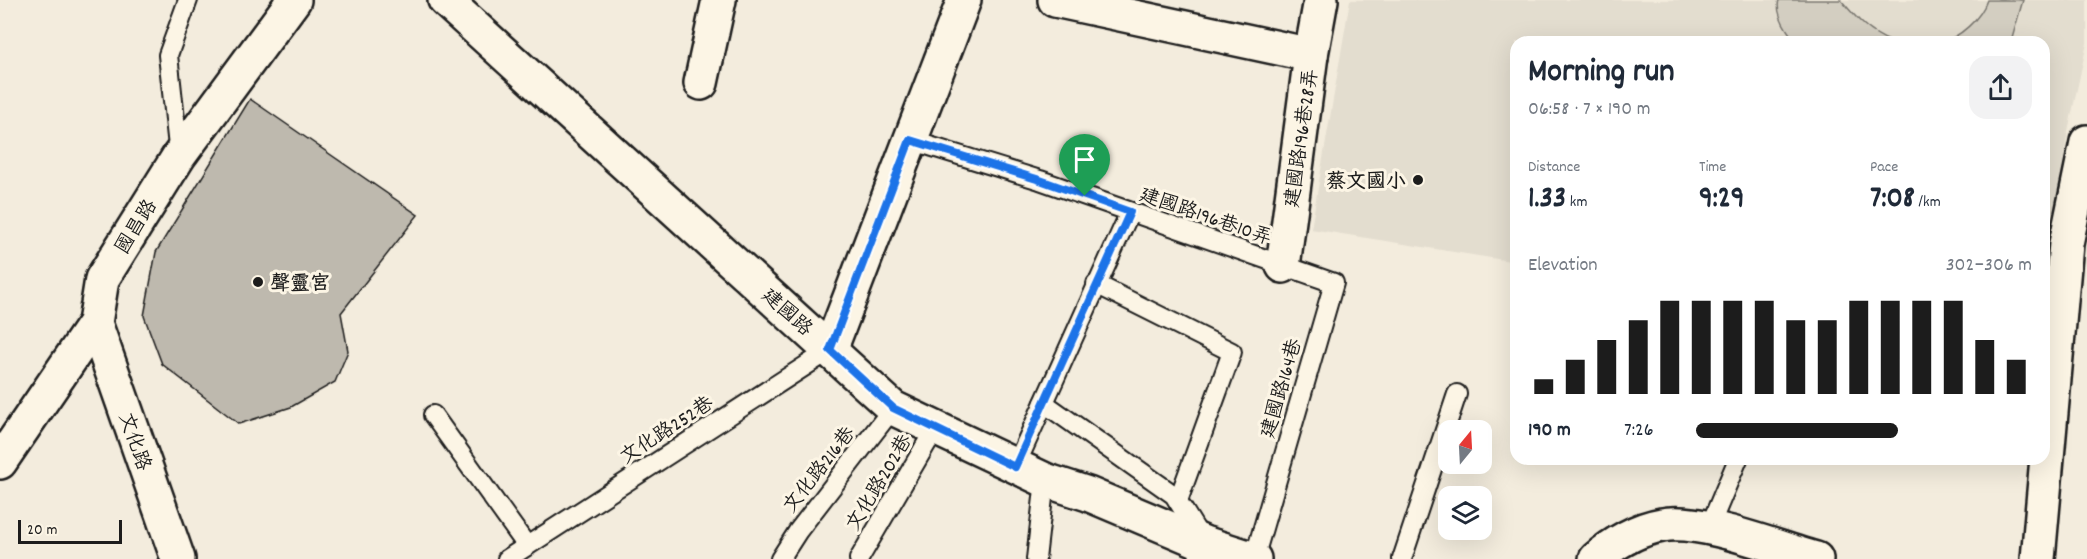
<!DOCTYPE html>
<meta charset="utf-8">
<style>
:root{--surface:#fff;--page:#f2f2f3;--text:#1f2937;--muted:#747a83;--accent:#1c1c1c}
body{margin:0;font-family:Dekko,"LXGW WenKai TC",sans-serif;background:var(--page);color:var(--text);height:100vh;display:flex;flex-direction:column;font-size:22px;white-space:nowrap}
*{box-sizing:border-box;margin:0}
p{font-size:20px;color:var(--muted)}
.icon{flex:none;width:33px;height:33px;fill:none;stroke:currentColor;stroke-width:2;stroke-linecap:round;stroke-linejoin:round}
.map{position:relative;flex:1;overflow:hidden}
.side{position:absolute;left:1510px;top:36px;width:540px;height:429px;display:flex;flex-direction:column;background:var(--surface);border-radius:18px;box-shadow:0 6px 24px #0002}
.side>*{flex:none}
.needle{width:39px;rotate:18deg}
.controls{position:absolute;left:1438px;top:420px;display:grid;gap:12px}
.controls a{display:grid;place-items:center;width:54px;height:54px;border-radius:12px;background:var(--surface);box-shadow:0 6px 24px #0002;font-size:30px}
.scale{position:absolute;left:18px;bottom:15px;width:104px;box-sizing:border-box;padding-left:6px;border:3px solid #1c1c1c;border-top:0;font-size:16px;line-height:21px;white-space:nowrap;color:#1c1c1c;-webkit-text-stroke:4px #fcf5e5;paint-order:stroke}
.pin{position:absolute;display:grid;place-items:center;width:51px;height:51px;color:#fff;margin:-62px -26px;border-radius:50% 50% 50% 0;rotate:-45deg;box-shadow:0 0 6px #0007}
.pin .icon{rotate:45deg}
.round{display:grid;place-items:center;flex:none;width:63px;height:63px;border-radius:18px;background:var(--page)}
.summary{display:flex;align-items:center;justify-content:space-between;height:102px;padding:0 18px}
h1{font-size:33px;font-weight:800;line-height:45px}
.stats{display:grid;grid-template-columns:repeat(3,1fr);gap:9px;height:102px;padding:6px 18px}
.stats div{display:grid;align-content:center}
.stats b{font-size:30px;font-weight:800}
.stats small{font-size:16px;font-weight:400}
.stats p{font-size:16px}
.chart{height:168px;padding:12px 18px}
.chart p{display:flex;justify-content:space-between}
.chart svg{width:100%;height:108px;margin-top:6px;stroke:var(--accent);stroke-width:6}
ul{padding:0 18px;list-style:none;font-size:20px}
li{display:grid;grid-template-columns:96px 72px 1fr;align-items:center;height:45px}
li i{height:15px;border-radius:8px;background:var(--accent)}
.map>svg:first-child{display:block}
.built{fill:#e3ddcf}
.green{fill:#d3cec1;stroke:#78756e;stroke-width:1.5}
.building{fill:#beb9ae;stroke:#1c1c1c;stroke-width:1.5}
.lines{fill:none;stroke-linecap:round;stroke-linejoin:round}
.service-casing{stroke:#1c1c1c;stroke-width:22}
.minor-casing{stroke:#1c1c1c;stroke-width:38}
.service{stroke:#fcf5e5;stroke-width:18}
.minor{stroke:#fcf5e5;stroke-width:33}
.route-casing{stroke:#fff;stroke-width:12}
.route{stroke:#1a73e8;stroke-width:8}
.poi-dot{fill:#1c1c1c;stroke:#fcf5e5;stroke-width:2}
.labels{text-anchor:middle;stroke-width:6;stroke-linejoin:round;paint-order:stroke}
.street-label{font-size:20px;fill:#1c1c1c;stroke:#fcf5e5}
.poi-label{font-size:20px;font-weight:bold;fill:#1c1c1c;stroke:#fcf5e5;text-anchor:end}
</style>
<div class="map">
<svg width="2087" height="559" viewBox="0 0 2087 559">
<rect width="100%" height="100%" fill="#f3ecdd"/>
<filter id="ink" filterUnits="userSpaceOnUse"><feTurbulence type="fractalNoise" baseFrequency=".0167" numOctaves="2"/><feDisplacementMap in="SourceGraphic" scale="12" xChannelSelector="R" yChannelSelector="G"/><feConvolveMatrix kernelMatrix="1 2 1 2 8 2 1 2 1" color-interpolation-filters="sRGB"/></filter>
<g filter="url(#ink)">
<!-- built -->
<polygon class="built" points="1350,0 2087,0 2087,43 2068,131 2045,281 2044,42 1516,42 1516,262 1311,229"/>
<!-- green -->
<g class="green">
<path d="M1779,0H1841C1857,19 1869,33 1892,42H1796C1787,31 1775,13 1779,0Z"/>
<path d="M1987,0H2023L2011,42H1940C1959,39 1981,18 1987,0Z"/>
</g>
<!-- building -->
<polygon class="building" points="250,99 418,215 341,313 348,351 335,382 291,407 239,424 162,364 144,316 156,252"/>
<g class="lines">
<defs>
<g id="service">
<polyline points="910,140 1040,180 1334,283 1254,559"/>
<polyline points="179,156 168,55 188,0"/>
<polyline points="1096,284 1232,352 1178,501"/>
<polyline points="1044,403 1174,495 1204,543 1198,559"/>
<polyline points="433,415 527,546"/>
<polyline points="1015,467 1130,212"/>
<polyline points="1709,528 1738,459"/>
<polyline points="507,559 830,350"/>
<polyline points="780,559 798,531 893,408"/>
<polyline points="859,559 935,429"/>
<polyline points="1036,559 1045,480"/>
<polyline points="1402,559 1457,394"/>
</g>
<g id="minor">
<polyline points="445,0 893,408 1045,480 1088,494 1204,543 1254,559"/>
<polyline points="1055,0 1311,55 1283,266"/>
<polyline points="1311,55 1321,0"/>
<polyline points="701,83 719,0"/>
<polyline points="95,323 178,559"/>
<polyline points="830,350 964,0"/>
<polyline points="0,462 95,323 102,279 179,156 294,0"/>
<path d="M1596,559C1614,543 1638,529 1662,525C1699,517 1777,548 1816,559"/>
<polyline points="2038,559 2066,244 2087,142"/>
</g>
</defs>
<!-- service casing -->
<use href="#service" class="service-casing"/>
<!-- minor casing -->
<use href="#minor" class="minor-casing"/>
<!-- service -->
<use href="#service" class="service"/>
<!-- minor -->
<use href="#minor" class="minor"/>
</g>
</g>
<g class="lines" filter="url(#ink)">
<defs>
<polygon id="route" points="910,140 1040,180 1130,212 1015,467 893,408 830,350"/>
</defs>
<!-- route casing -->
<use href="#route" class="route-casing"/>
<!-- route -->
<use href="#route" class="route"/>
</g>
<!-- markers -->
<g class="poi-dot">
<circle cx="1418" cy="180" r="6"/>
<circle cx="258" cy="282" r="6"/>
</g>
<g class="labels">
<!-- street labels -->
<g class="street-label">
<text transform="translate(1300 138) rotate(-82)" y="7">建國路196巷28弄</text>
<text transform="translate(1206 215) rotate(19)" y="7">建國路196巷10弄</text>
<text transform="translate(135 226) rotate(-58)" y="7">國昌路</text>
<text transform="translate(788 311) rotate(42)" y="7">建國路</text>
<text transform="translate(1280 388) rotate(-74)" y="7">建國路164巷</text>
<text transform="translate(666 429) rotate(-33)" y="7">文化路252巷</text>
<text transform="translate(136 441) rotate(71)" y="7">文化路</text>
<text transform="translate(818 469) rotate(-52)" y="7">文化路216巷</text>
<text transform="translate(878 482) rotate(-59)" y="7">文化路202巷</text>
</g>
<!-- poi labels -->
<g class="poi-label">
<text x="1406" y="187">蔡文國小</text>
<text x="270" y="289" text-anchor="start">聲靈宮</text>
</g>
</g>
</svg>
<div class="controls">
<a><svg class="needle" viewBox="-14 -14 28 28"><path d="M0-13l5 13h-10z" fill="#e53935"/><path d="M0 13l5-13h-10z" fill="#747a83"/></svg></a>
<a><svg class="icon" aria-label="layers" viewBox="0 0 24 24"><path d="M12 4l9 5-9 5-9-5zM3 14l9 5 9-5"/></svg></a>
</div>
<div class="scale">20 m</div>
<div class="pin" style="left:1085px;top:196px;background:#1e9e55"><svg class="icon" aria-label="arrive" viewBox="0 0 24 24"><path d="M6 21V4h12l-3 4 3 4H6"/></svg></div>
<section class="side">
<div class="summary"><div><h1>Morning run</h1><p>06:58 · 7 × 190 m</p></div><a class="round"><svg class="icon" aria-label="share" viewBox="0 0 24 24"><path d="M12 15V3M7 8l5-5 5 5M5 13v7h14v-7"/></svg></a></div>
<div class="stats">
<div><p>Distance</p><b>1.33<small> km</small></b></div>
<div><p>Time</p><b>9:29</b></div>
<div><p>Pace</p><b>7:08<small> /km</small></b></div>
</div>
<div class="chart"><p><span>Elevation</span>302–306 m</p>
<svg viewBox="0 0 160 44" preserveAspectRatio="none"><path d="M5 44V38M15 44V30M25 44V22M35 44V14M45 44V6M55 44V6M65 44V6M75 44V6M85 44V14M95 44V14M105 44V6M115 44V6M125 44V6M135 44V6M145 44V22M155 44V30"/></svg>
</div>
<ul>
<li><b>190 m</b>7:26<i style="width:60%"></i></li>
</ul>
</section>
</div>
